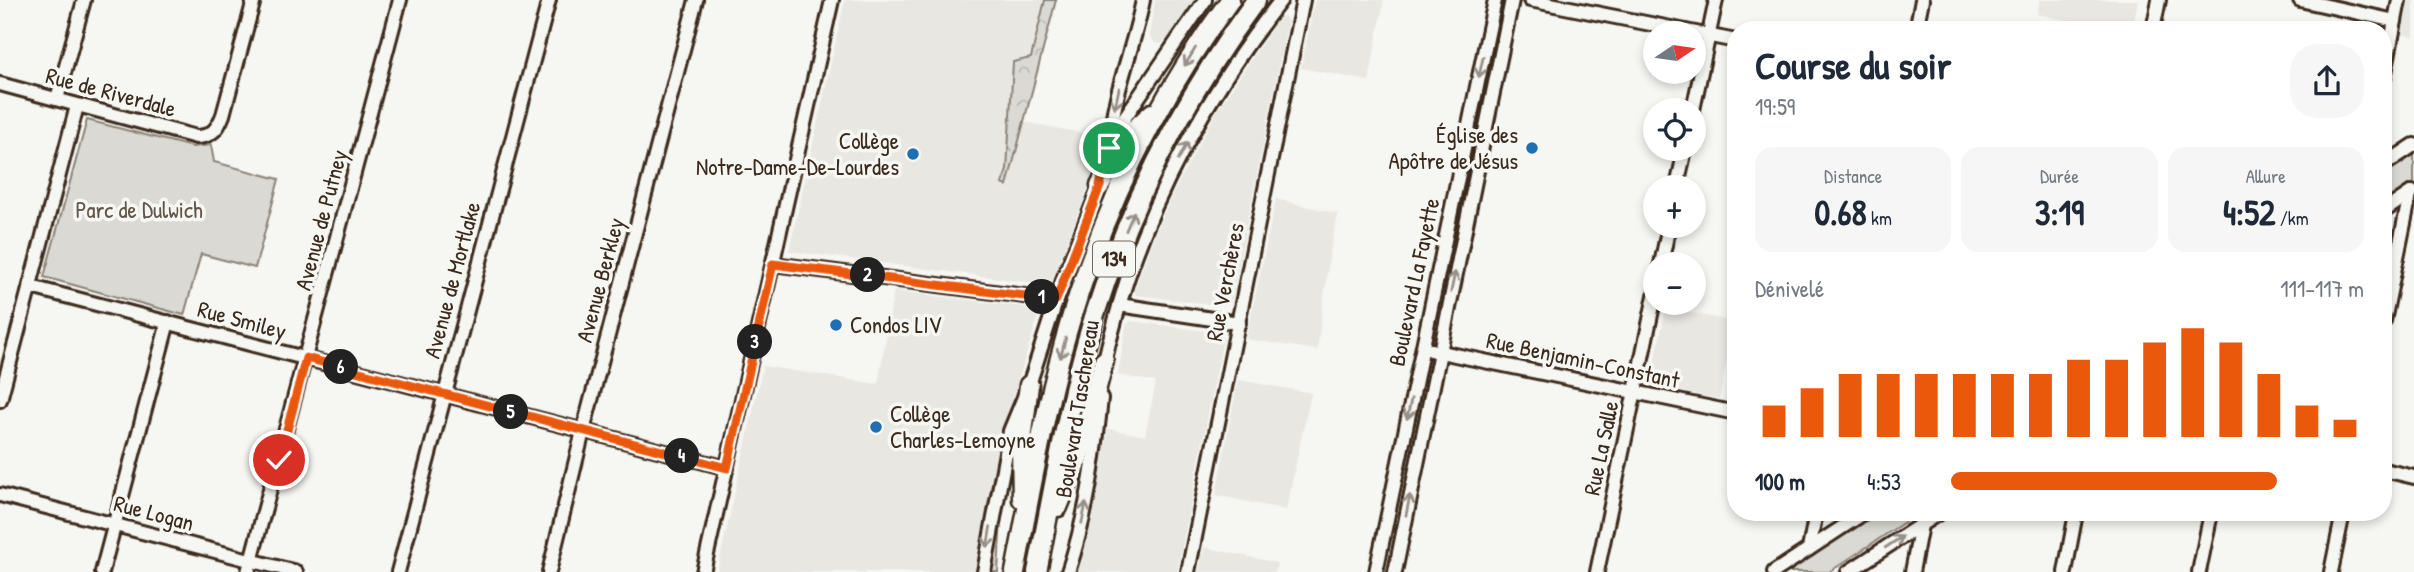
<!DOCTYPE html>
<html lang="fr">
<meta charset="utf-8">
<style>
:root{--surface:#fff;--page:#f6f6f7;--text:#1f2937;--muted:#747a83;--accent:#ea580c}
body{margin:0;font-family:"Patrick Hand",sans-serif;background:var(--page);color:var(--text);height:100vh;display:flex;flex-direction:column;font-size:26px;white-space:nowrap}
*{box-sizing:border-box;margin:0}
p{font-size:23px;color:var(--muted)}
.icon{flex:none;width:38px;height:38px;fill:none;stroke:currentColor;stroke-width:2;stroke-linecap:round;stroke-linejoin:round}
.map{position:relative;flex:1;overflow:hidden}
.drawer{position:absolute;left:1727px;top:21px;width:665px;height:500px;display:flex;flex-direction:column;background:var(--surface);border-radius:28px;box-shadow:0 4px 10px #0003}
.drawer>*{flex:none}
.needle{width:46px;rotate:77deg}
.buttons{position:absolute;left:1643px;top:21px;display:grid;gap:14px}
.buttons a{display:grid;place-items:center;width:63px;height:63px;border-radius:50%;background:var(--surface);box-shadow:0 4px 10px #0003;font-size:35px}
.pin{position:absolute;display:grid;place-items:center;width:60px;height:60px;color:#fff;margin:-30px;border:4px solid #fff;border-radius:50%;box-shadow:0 2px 7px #0007}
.km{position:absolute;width:35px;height:35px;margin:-18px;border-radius:50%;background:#222;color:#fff;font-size:19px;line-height:35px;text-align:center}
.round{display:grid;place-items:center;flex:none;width:74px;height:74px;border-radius:28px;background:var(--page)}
.head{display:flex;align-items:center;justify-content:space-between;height:119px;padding:0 28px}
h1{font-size:38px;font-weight:700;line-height:52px}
.stats{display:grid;grid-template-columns:repeat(3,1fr);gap:10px;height:119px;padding:7px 28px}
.stats div{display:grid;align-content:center;border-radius:18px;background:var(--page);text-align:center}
.stats b{font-size:35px;font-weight:700}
.stats small{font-size:19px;font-weight:400}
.stats p{font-size:19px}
.chart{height:196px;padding:14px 28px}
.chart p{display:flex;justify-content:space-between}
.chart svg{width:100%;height:126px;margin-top:7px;stroke:var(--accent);stroke-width:6}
ul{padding:0 28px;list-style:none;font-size:23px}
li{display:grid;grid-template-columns:112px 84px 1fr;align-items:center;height:52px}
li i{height:18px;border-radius:9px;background:var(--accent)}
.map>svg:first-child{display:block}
.built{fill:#e8e7e2}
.grass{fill:url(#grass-dots);stroke:#8a8278;stroke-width:2}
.forest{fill:url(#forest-crowns);stroke:#8a8278;stroke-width:2}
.green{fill:#dad9d3;stroke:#8a8278;stroke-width:2}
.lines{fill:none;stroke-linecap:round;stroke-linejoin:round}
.minor-casing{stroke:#3b2a1e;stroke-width:18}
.highway-casing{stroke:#3b2a1e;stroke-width:23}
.minor{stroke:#f6f6f2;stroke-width:12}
.highway{stroke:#f6f6f2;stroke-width:18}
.oneway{stroke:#989088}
.route-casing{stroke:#fff;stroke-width:14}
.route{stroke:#ea580c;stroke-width:9}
.poi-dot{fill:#1f6fb2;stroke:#f6f6f2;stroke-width:2.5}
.labels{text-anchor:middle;stroke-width:7;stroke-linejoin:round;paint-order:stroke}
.shield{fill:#f6f6f2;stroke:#73675e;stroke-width:2}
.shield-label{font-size:21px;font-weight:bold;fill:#3b2a1e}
.street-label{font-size:23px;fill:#3b2a1e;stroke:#f6f6f2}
.poi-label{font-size:23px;fill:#3b2a1e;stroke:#f6f6f2;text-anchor:end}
.park-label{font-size:23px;fill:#63564b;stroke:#f6f6f2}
</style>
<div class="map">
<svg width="2414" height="572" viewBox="0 0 2414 572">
<defs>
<pattern id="grass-dots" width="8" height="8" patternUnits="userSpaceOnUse" patternTransform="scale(1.75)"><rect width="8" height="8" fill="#dad9d3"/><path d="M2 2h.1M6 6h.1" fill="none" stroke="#bcbab5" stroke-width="1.8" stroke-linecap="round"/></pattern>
<pattern id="forest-crowns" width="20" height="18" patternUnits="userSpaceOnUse" patternTransform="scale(1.75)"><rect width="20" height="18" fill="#dad9d3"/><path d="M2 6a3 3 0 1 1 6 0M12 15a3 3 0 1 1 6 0" fill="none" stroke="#bcbab5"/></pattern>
</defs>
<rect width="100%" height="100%" fill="#f6f6f2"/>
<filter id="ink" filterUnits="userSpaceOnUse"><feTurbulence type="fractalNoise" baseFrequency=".0143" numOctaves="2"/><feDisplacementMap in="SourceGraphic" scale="14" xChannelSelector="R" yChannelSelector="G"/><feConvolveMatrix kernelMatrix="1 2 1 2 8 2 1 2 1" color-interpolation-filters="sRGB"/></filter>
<g filter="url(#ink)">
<!-- built -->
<g class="built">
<polygon points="845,0 1056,0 1024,122 1103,137 1097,166 1050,285 789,251"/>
<polygon points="1155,0 1194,0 1169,39 1161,44 1155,43 1149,36"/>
<polygon points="1315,0 1384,0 1369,81 1301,68"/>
<polygon points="2040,0 2138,0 2132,30 2113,30 2037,14"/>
<polygon points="2405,0 2414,0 2414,37 2398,33"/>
<polygon points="1284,16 1288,21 1231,303 1224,306 1136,295 1134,291 1153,239 1175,189 1216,112 1278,19"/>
<polygon points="1276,199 1338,214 1330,251 1317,350 1246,339"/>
<polygon points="894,291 1032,308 1039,314 1001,436 976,572 717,572 763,366 878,384"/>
<polygon points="1666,308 1735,322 1719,399 1650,385"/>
<polygon points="1131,321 1221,333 1223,339 1177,572 1074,572 1093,507 1108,429 1145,436 1156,382 1118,375 1126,326"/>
<polygon points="1238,380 1311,393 1286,510 1216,495"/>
<polygon points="1204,547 1277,563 1275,572 1199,572"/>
</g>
<!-- grass -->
<polygon class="grass" points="999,517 1001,518 998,572 991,572"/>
<!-- forest -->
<polygon class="forest" points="1045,0 1056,0 1007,186 1002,184 1007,170 1013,62 1031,58"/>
<!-- green -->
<g class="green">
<polygon points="87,120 192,147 211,145 214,162 279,179 255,268 201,254 184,315 44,277"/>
<polygon points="2414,151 2414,185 2384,205 2384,171"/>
<polygon points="1876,513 1918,513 1829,572 1786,572"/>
</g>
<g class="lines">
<defs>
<g id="minor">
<polyline points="1530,0 1736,41"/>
<polyline points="2300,0 2395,21"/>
<polyline points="1916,30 1922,0"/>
<polyline points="2153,30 2159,0"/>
<polyline points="2384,78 2399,0"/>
<path d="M0,84L196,137C212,137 218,128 223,115L254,0"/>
<polyline points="57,99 84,0"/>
<polyline points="1693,110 1716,0"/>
<path d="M1110,139C1114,91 1134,47 1143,0"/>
<polyline points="2384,165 2414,145"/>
<polyline points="1677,187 1685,149"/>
<polyline points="2384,211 2412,192"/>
<polyline points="773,264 1056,300"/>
<polyline points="1661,264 1669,226"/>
<polyline points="31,287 727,468"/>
<polyline points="1119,305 1239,323"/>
<polyline points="2384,321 2410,194"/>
<polyline points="1431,350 1736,413"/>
<path d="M1104,369C1105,352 1112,334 1116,317C1146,204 1209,91 1281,0"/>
<polyline points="0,400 77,106"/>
<polyline points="2384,470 2414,477"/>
<polyline points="0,495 296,572"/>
<polyline points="1809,549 1816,513"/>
<polyline points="102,572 168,322"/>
<polyline points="248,572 400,0"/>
<polyline points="398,572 549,0"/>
<polyline points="549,572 583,431 696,0"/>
<polyline points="703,572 832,0"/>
<polyline points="984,572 1010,431 1029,385 1064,277 1100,186 1109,148 1125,117 1205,0"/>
<path d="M1068,572C1087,515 1095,458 1101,398"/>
<polyline points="1188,572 1303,0"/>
<polyline points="1376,572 1495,0"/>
<polyline points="1395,572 1512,0"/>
<polyline points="1597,572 1656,291"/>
<polyline points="1774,572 1864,513"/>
<polyline points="1848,572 1939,513"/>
<polyline points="1912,572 1921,525"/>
<polyline points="2065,572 2076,513"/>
<polyline points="2199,572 2211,513"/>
<polyline points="2331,572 2343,513"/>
</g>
<g id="highway">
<polyline points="1100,186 1127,136 1152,113"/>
<polyline points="1022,499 1021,448 1029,385"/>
<polyline points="1058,507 1078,459 1104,361"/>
<path d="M1015,572C1030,496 1043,418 1064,343C1098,220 1154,103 1230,0"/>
<path d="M1037,572C1054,487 1068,400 1094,317C1130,203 1185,96 1256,0"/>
</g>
</defs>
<!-- minor casing -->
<use href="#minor" class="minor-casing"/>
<!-- highway casing -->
<use href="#highway" class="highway-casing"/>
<!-- minor -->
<use href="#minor" class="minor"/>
<!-- highway -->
<use href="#highway" class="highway"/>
</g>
<!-- one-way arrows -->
<defs><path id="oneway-shaft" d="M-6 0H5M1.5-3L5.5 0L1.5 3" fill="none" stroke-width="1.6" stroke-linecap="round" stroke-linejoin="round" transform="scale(1.75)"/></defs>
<g class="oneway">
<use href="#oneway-shaft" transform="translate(1190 57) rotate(122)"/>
<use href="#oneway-shaft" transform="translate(1481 67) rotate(102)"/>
<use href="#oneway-shaft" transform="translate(1117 98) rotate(102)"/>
<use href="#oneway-shaft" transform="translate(1183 151) rotate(-62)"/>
<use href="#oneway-shaft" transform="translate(1130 221) rotate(-67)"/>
<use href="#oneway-shaft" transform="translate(1453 282) rotate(-78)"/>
<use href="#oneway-shaft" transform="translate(1063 348) rotate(105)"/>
<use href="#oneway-shaft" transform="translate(1409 409) rotate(102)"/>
<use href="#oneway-shaft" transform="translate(1408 505) rotate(-79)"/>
<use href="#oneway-shaft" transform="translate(1084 513) rotate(-78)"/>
<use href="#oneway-shaft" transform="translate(989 537) rotate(99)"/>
<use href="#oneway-shaft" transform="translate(1894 542) rotate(-33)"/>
</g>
</g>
<g class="lines" filter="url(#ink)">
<defs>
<polyline id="route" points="279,460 306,358 727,468 773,264 1056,300 1100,186 1109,148"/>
</defs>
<!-- route casing -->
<use href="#route" class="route-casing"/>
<!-- route -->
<use href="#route" class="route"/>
</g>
<!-- markers -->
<g class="poi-dot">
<circle cx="1532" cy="148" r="7"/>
<circle cx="913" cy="154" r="7"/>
<circle cx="836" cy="325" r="7"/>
<circle cx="876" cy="427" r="7"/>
</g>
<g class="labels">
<!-- shield labels -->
<rect class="shield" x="1093" y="241.5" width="42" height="35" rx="5"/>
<g class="shield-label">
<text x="1114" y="266">134</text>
</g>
<!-- street labels -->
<g class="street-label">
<text transform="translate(111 92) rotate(15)" y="8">Rue de Riverdale</text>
<text transform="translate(321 220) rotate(-75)" y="8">Avenue de Putney</text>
<text transform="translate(452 280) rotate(-75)" y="8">Avenue de Mortlake</text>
<text transform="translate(600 280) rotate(-75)" y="8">Avenue Berkley</text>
<text transform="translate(1225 282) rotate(-79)" y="8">Rue Verchères</text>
<text transform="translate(1414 282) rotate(-78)" y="8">Boulevard La Fayette</text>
<text transform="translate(242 320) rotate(15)" y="8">Rue Smiley</text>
<text transform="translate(1583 360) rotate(12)" y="8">Rue Benjamin-Constant</text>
<text transform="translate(1077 409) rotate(-81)" y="8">Boulevard Taschereau</text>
<text transform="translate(1601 448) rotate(-78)" y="8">Rue La Salle</text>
<text transform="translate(154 513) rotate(15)" y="8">Rue Logan</text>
</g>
<!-- poi labels -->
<g class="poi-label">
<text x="1518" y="143">Église des<tspan x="1518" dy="26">Apôtre de Jésus</tspan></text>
<text x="899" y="149">Collège<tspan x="899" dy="26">Notre-Dame-De-Lourdes</tspan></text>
<text x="850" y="333" text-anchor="start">Condos LIV</text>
<text x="890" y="422" text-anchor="start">Collège<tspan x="890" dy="26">Charles-Lemoyne</tspan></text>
</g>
<!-- park labels -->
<g class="park-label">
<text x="139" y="218">Parc de Dulwich</text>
</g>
</g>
</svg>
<div class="buttons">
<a><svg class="needle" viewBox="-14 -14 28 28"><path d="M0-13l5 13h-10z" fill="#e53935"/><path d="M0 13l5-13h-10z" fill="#747a83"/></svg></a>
<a><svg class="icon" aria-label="locate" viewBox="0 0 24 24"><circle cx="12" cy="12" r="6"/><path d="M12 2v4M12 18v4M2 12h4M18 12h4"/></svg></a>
<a>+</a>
<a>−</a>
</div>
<div class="pin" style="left:1109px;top:148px;background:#1e9e55"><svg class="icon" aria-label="arrive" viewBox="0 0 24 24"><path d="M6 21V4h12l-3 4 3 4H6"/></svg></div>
<div class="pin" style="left:279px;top:460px;background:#d93025"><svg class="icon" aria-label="check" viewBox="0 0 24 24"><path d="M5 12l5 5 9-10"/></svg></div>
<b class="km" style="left:1042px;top:297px">1</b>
<b class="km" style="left:868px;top:275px">2</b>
<b class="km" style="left:755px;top:342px">3</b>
<b class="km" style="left:682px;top:456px">4</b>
<b class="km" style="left:511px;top:412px">5</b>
<b class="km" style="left:341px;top:367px">6</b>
<section class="drawer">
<div class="head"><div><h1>Course du soir</h1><p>19:59</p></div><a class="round"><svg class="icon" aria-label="share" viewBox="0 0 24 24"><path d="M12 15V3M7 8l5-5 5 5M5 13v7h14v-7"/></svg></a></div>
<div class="stats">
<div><p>Distance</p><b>0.68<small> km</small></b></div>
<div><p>Durée</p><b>3:19</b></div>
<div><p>Allure</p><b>4:52<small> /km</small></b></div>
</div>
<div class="chart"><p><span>Dénivelé</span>111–117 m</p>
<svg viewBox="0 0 160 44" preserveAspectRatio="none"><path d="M5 44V33M15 44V27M25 44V22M35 44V22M45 44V22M55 44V22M65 44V22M75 44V22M85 44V17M95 44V17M105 44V11M115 44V6M125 44V11M135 44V22M145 44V33M155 44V38"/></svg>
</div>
<ul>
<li><b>100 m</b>4:53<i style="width:79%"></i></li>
</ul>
</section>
</div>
